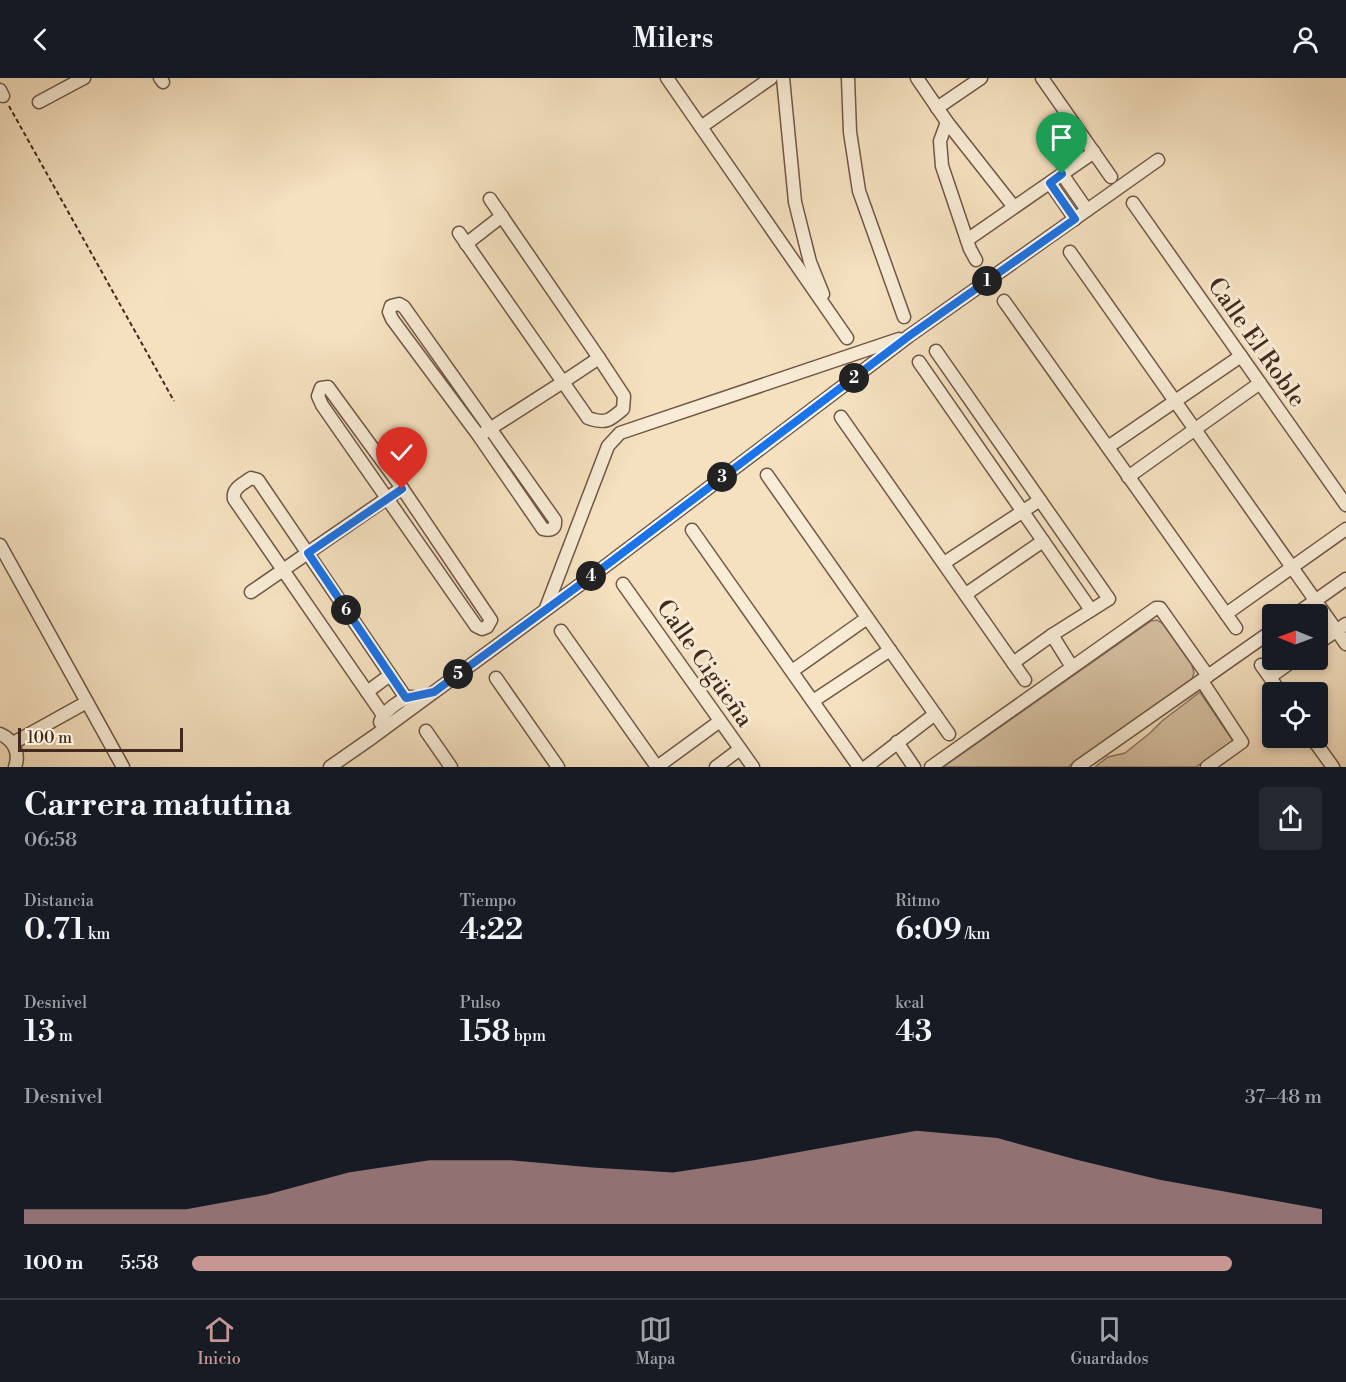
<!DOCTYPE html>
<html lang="es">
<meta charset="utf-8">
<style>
:root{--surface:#171b24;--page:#242831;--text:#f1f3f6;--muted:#9ea1a6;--line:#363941;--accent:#c59692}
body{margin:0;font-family:"Libre Bodoni",serif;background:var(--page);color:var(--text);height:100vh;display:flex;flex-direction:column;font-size:22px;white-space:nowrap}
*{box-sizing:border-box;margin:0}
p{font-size:20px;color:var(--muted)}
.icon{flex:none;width:33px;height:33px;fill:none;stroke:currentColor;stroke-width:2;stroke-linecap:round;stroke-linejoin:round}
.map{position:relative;height:689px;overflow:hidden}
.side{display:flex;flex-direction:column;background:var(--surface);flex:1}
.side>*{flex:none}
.needle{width:39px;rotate:271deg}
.fabs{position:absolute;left:1262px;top:526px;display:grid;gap:12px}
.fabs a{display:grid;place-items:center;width:66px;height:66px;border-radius:6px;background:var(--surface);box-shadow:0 3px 9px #0003;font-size:30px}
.scale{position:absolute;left:18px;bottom:15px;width:165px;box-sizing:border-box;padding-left:6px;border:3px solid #44291d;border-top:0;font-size:16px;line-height:21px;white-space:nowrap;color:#44291d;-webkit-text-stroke:4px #f8ecd6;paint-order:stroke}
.pin{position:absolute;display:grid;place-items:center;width:51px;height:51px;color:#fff;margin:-62px -26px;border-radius:50% 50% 50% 0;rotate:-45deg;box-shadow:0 0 6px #0007}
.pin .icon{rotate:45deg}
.km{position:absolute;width:30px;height:30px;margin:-15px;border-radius:50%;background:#222;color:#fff;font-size:16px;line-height:30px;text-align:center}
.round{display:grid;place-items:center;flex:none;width:63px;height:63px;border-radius:6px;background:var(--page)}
.overview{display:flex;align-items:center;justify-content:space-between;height:102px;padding:0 24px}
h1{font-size:33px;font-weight:600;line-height:45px}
.figures{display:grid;grid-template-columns:repeat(3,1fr);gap:9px;height:102px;padding:6px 24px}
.figures div{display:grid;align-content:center}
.figures b{font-size:30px;font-weight:600}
.figures small{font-size:16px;font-weight:400}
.figures p{font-size:16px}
.chart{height:168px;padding:12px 24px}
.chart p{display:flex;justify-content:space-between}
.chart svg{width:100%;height:108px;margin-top:6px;fill:var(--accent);opacity:.7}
ul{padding:0 24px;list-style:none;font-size:20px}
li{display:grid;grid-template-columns:96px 72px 1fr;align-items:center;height:45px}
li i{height:15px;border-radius:8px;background:var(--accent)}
header{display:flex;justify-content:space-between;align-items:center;height:78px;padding:0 24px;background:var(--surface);font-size:27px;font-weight:600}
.dock{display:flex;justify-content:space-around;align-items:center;height:84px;border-top:2px solid var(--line);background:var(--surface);font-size:16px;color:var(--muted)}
.dock a{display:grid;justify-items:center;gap:3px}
.dock .on{color:var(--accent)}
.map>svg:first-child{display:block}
.green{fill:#d7c2a4;stroke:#8e7660;stroke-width:1.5}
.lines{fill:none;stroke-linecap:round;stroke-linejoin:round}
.street-casing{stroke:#705746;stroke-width:15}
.path{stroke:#44291d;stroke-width:2;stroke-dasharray:4.5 3;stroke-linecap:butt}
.street{stroke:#f8ecd6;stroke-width:12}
.route-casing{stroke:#fff;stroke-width:12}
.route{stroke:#1a73e8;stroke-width:8}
.labels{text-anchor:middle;stroke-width:6;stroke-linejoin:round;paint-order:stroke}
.street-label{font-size:24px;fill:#44291d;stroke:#f8ecd6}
</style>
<header><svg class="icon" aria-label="back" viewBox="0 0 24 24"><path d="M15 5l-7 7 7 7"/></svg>Milers<svg class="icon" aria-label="person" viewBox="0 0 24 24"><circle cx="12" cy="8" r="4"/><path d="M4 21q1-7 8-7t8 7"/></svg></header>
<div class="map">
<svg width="1346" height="689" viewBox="0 0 1346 689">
<rect width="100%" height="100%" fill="#f5e1c0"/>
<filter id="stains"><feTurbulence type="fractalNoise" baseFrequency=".00333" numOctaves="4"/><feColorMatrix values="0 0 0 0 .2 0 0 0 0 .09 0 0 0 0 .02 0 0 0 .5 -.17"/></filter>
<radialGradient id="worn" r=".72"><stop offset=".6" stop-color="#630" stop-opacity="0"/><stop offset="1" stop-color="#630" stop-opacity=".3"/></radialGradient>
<!-- green -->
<g class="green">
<polygon points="1157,542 1163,546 1192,587 1194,595 1192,601 1068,689 943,689 1151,543"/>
<polygon points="1200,614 1233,663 1196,689 1095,689 1108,679 1125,675 1150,655 1162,643"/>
</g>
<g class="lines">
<defs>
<g id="street">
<polyline points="160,0 163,4"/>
<polyline points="667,0 847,260"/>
<polyline points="783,0 795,124 810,184 823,216"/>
<polyline points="848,0 850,54 859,113 904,239"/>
<polyline points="917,0 947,44 1014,129"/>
<polyline points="1042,0 1111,99"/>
<polyline points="0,12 3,18"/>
<polyline points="39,24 84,0"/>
<polyline points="937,30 981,0"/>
<polyline points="947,44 940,63 942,88 970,171 976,182"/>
<polyline points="701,49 771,0"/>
<polyline points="1062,96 1087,132"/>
<polyline points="1050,105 1075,141"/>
<polyline points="1133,125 1346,427"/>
<path d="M459,155L588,340C606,346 609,343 623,331L624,318L599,280L490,121"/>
<polyline points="967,162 1094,74"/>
<polyline points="466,166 502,138"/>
<polyline points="1070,174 1346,566"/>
<polyline points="1004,223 1236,550"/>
<path d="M399,226L404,229L555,442C556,451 551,453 543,451L479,358L392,241L389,234L391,228Z"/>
<polyline points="936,273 1109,521 1052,557 1013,585"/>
<polyline points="919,284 1091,532"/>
<polygon points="328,309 402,410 491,542 487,549 482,551 476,548 322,327 318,318 321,310"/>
<polyline points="841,339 1025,602"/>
<polyline points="485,354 563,304 599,280"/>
<polyline points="1108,369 1241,278"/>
<polyline points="767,397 949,656"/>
<polyline points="1128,399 1260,305"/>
<polyline points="692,452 859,689"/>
<polyline points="0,467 123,689"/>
<polyline points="944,485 1040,422"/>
<polyline points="623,506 753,689"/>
<polyline points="251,514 402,410"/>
<polyline points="966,516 1043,463"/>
<polyline points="546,530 608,368 620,355 899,261"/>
<polyline points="1226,536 1346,451"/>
<polyline points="1295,537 1346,501"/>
<polyline points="561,553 657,689"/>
<polyline points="1052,557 1072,589"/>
<polyline points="1317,566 1346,546"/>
<polyline points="1261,587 1281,615"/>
<polyline points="792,593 867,540"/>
<polyline points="1270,599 1294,582"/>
<polyline points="496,600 558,689"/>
<polyline points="1202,603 1242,664 1207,689"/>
<polyline points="367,614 390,597"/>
<polyline points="813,623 890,572"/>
<path d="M383,637L234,421C232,410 243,406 251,400L258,402L406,620"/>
<path d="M380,644C384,633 400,621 412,619"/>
<polyline points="426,653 451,689"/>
<path d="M0,656C14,662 20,675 15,689"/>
<polyline points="1312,660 1333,689"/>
<polyline points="897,664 914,689"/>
<polyline points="13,665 87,624"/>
<polyline points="330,689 373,659 608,486 909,258 1158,82"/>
<polyline points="657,689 720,643"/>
<polyline points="716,689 740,671"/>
<polyline points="866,689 935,636"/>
<polyline points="931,689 1156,530 1160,530 1208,598"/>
<polyline points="1078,689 1272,553"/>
</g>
</defs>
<!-- street casing -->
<use href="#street" class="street-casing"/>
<!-- path -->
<polyline class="path" points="9,28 174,323"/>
<!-- street -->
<use href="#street" class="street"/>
</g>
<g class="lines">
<defs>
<polyline id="route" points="402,411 308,475 406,620 434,614 608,486 909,258 1075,141 1050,105 1062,96"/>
</defs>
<!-- route casing -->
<use href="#route" class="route-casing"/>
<!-- route -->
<use href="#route" class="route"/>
</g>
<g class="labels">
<!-- street labels -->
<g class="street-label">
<text transform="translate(1257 264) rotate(55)" y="8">Calle El Roble</text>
<text transform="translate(705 585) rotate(55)" y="8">Calle Cigüeña</text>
</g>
</g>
<rect width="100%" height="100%" filter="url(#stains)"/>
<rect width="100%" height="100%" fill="url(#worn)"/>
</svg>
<div class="fabs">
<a><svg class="needle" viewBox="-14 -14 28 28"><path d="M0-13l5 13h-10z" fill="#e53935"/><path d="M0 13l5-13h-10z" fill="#9ea1a6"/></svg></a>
<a><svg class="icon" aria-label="locate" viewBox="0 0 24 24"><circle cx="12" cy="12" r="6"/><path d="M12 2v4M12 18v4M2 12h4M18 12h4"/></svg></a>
</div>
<div class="scale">100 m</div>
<div class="pin" style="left:1062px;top:96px;background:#1e9e55"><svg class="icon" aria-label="arrive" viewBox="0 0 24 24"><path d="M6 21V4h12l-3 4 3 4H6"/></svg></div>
<div class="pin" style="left:402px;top:411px;background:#d93025"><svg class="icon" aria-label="check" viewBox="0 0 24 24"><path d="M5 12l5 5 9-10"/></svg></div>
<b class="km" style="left:987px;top:203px">1</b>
<b class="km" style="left:854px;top:300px">2</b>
<b class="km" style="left:722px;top:399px">3</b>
<b class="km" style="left:591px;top:498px">4</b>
<b class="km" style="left:458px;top:596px">5</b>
<b class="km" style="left:346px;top:532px">6</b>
</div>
<section class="side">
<div class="overview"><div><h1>Carrera matutina</h1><p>06:58</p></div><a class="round"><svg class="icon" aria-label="share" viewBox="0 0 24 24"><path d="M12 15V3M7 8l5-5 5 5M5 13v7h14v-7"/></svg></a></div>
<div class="figures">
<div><p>Distancia</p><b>0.71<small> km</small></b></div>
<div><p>Tiempo</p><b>4:22</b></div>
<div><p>Ritmo</p><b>6:09<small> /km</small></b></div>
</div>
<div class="figures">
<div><p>Desnivel</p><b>13<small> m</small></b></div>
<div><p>Pulso</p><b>158<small> bpm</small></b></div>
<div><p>kcal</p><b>43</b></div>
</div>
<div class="chart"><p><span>Desnivel</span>37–48 m</p>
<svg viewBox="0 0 160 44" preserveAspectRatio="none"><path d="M0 44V38L10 38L20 38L30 32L40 23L50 18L60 18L70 21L80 23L90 18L100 12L110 6L120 9L130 18L140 26L150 32L160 38V44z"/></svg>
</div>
<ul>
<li><b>100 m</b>5:58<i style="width:92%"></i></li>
</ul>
</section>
<nav class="dock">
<a class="on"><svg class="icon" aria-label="home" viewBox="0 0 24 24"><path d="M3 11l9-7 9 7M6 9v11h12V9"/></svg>Inicio</a>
<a><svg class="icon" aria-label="map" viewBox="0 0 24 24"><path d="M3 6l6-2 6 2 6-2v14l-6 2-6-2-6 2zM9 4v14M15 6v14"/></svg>Mapa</a>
<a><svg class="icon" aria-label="saved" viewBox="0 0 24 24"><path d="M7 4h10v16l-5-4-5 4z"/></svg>Guardados</a>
</nav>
